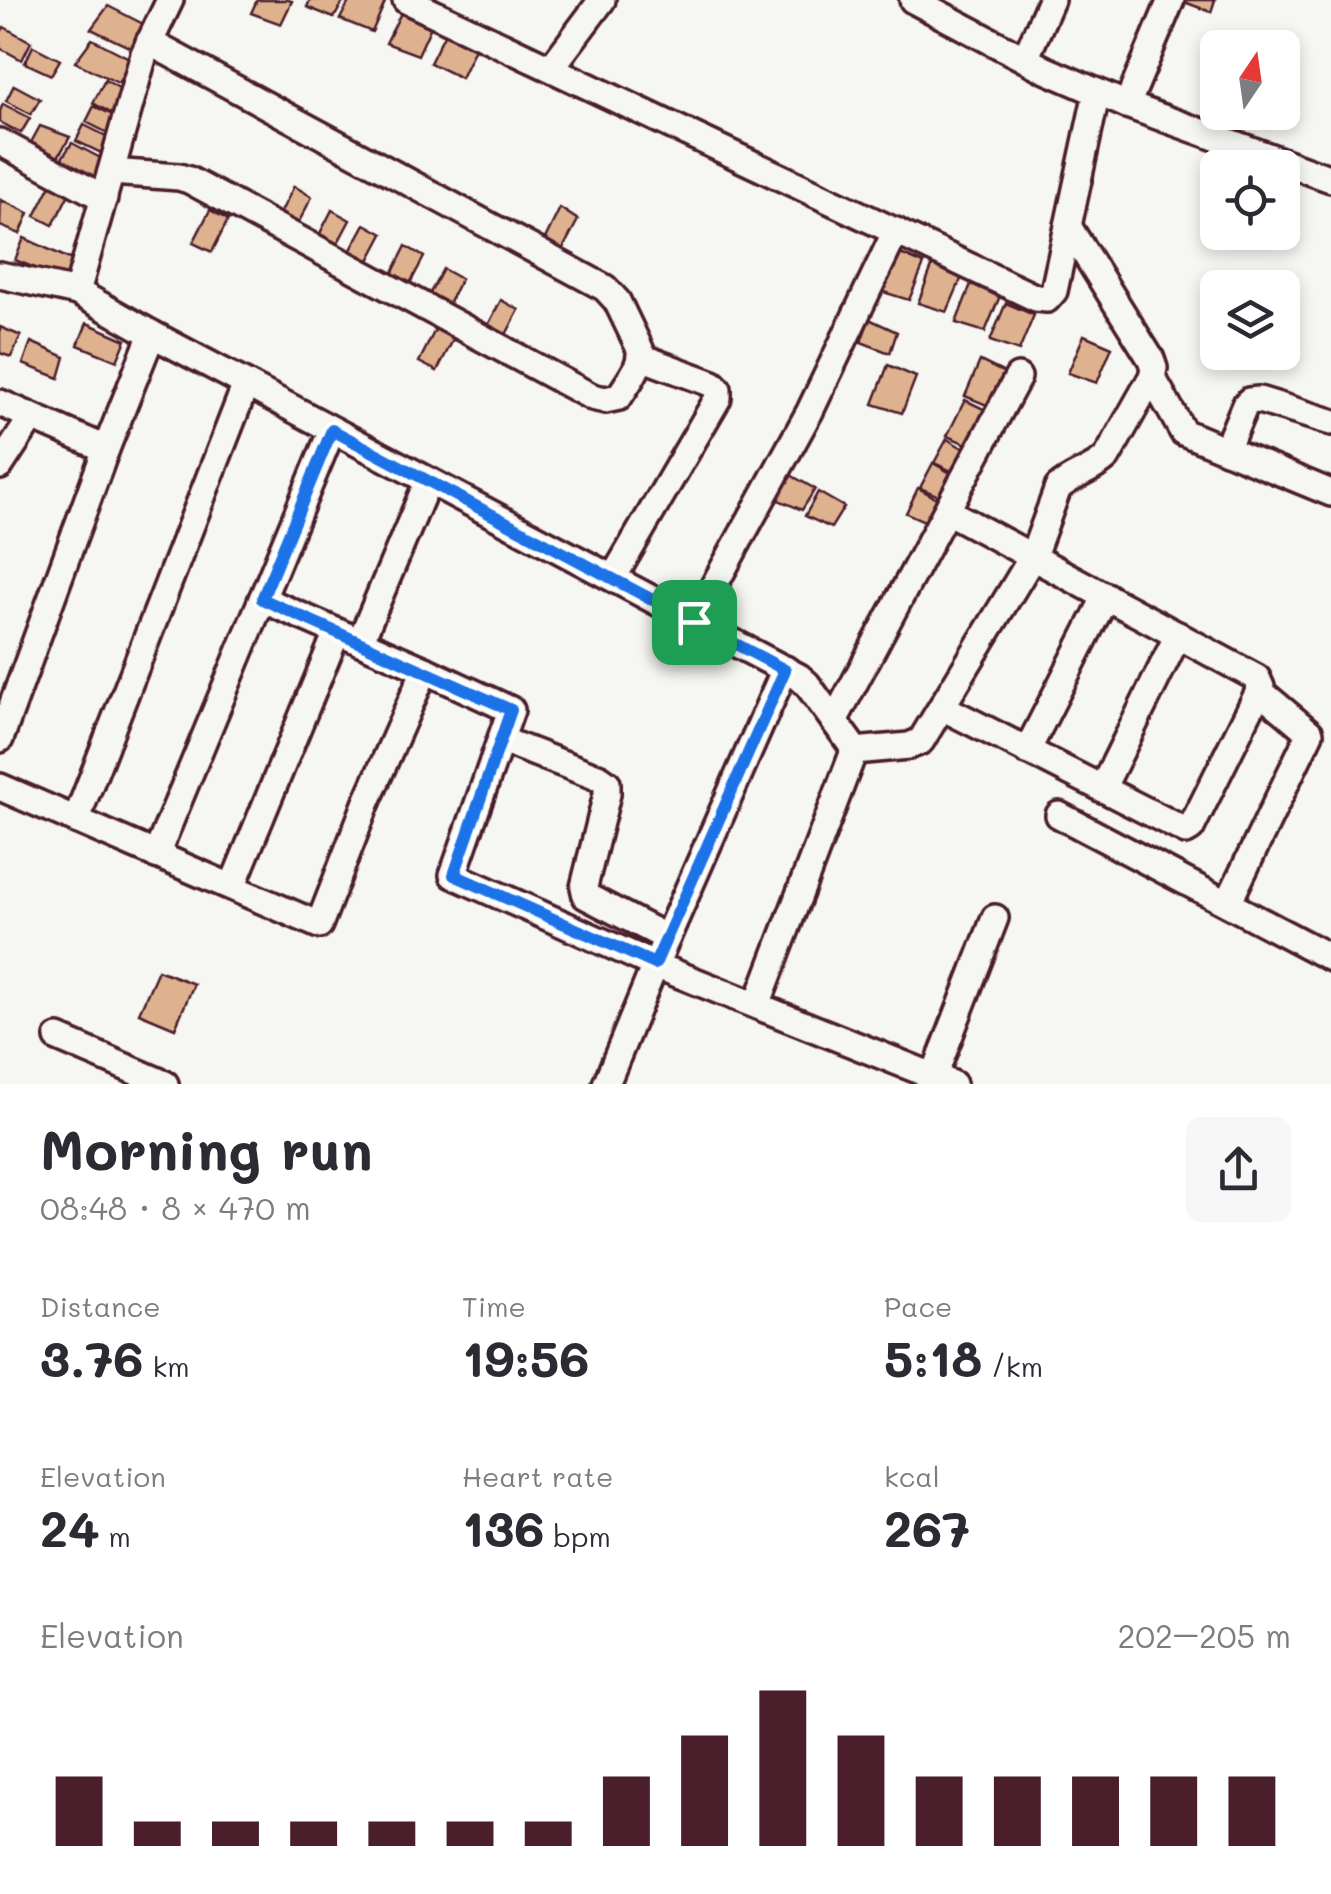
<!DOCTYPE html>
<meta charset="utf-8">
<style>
:root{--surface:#fff;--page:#f7f7f7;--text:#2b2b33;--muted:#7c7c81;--accent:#4a1f2b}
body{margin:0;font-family:Mali,sans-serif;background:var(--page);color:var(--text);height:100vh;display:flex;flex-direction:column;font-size:38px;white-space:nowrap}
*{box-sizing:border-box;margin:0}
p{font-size:32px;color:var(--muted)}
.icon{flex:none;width:55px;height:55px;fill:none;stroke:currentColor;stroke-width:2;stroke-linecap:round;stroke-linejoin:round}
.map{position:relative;height:1084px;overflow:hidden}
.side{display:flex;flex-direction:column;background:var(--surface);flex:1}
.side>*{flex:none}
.needle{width:65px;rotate:13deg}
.tools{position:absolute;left:1200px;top:30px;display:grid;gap:20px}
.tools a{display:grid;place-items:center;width:100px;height:100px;border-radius:15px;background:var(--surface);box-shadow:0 5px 15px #0003;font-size:50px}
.pin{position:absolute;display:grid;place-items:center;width:85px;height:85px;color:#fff;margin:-42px;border-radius:20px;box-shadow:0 5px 15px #0006}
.round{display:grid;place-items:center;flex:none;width:105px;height:105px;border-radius:15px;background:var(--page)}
.head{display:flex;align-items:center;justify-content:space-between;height:170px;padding:0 40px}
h1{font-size:55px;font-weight:700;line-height:75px}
.figures{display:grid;grid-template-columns:repeat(3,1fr);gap:15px;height:170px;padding:10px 40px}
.figures div{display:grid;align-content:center}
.figures b{font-size:50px;font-weight:700}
.figures small{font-size:28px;font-weight:400}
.figures p{font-size:28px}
.chart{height:280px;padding:20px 40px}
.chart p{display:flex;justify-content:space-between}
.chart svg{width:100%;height:180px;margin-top:10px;stroke:var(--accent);stroke-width:6}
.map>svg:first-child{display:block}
.building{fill:#dfb28f;stroke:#4a1f2b;stroke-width:2.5}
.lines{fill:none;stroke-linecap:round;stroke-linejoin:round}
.minor-casing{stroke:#4a1f2b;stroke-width:32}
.minor{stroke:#f6f6f2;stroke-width:25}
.route-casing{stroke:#fff;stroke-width:20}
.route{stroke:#1a73e8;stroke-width:12}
</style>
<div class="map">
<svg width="1331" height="1084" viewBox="0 0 1331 1084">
<rect width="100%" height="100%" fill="#f6f6f2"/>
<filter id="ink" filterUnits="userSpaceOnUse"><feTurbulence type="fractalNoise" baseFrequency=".01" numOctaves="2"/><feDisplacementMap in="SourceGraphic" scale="20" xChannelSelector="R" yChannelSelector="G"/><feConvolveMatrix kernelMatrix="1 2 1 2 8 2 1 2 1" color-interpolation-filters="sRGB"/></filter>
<g filter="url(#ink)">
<!-- building -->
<g class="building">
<polygon points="257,0 288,0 292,1 281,24 251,13"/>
<polygon points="310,0 344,0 334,18 307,7"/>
<polygon points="350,0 386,0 372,32 340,19"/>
<polygon points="1179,0 1215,0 1211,12"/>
<polygon points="108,6 149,27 135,50 91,29"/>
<polygon points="404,7 433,22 418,55 386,43"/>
<polygon points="4,27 31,42 22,60 0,48 0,34"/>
<polygon points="447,29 477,44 461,78 430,63"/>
<polygon points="92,39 133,60 118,83 75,62"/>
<polygon points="33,46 60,60 51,75 25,63"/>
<polygon points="105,80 129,94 118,117 93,103"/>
<polygon points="14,85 40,99 31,114 6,101"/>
<polygon points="3,104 30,118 21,133 0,122 0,111"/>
<polygon points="94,106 121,119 112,135 86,122"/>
<polygon points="84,125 110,138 101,153 76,141"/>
<polygon points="40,126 70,137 55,162 28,148"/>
<polygon points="72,143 108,162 94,187 56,167"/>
<polygon points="52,183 70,192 53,225 35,216"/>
<polygon points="294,186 312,197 295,229 277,220"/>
<polygon points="1,200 29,213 20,234 0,226"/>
<polygon points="560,208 578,220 559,256 541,247"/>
<polygon points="210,210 228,220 212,252 193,243"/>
<polygon points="332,210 350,220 333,252 315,243"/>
<polygon points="365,224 383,234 366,266 347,257"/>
<polygon points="24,238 74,261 67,281 15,260"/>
<polygon points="406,246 424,257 407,289 389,280"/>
<polygon points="896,252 924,264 909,300 880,291"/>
<polygon points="933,264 962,277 947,312 918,303"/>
<polygon points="443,269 461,279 444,312 425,302"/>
<polygon points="971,284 1000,296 985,332 956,323"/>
<polygon points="501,300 519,310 502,342 484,333"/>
<polygon points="1006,303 1034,315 1019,351 990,341"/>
<polygon points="869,319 897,332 890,353 861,342"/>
<polygon points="87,323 126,340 117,361 78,345"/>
<polygon points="0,327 21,336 11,357 0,353"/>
<polygon points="436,328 454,338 437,371 419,362"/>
<polygon points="1084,335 1112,347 1097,383 1068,373"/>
<polygon points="31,342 65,357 59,378 23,364"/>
<polygon points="980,361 1009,375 994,408 965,396"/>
<polygon points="888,365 916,377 902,413 873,404"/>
<polygon points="965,400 994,414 974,447 947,436"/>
<polygon points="947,439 973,454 960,475 934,463"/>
<polygon points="933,463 959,478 946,499 920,488"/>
<polygon points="789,474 815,489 802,510 776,499"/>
<polygon points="918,488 945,503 931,524 906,513"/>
<polygon points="818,492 844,507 831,528 805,516"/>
<polygon points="158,970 194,984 175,1028 139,1013"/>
</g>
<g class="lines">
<defs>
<g id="minor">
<polyline points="406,0 1036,298 1047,299 1054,291 1097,92"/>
<polyline points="913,0 1046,70 1127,105 1331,179"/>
<polyline points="1025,59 1051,0"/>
<polyline points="551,68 602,0"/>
<polyline points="1127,105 1171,0"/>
<polyline points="0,142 104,198"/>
<path d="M111,172L179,177L189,180L592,397L605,400L619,397C628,382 642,367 640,349L617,301L605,288L149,42"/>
<polyline points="0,275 77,292 152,334 799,677 807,684 850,743 854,751 757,1005"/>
<polyline points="77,292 144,54 170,0"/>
<polyline points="1152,377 1183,432 1331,493"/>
<polyline points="0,403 106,449"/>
<polyline points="1226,450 1245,405 1249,401 1259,400 1331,422"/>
<polyline points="0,466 32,417"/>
<polyline points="613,578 718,398 718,389 713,384 641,357"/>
<polyline points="262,599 425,670"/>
<polyline points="694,622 810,411 896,231"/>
<polyline points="360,642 428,481"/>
<polyline points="942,707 1186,831 1191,828 1261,687 1257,678 947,511"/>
<polyline points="834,721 1018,377"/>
<polyline points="0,739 106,449 152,334"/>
<polyline points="501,740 600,778 607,783 607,794 584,887 586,896 667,938"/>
<path d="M854,751L909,746L921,741L1033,556L1058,488C1072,475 1093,471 1107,457L1152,377L1154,368L1151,359L1068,226"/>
<polyline points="1027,751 1106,596"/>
<polyline points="0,787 319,925 366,804 425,670 511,710 453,875 655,965 953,1084"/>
<polyline points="1102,789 1178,635"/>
<polyline points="1059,815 1331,958"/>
<polyline points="76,820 246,384"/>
<polyline points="156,855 332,430"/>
<polyline points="232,887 337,632"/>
<polyline points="1228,903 1310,733 1260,691"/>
<polyline points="58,1038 165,1084"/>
<polyline points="934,1076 995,918"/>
<polyline points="606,1084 655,965 785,669"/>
</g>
</defs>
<!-- minor casing -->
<use href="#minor" class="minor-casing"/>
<!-- minor -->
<use href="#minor" class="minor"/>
</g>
</g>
<g class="lines" filter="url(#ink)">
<defs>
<polygon id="route" points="332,430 785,670 655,964 454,875 511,710 262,599"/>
</defs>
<!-- route casing -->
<use href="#route" class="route-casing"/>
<!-- route -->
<use href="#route" class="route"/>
</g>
</svg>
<div class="tools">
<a><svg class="needle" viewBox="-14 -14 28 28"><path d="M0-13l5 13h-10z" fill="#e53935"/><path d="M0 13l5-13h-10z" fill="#7c7c81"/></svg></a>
<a><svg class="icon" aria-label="locate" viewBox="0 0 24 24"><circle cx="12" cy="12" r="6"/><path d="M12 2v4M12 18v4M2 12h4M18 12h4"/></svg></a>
<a><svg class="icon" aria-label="layers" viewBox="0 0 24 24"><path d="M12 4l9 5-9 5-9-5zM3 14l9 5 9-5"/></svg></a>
</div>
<div class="pin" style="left:694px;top:622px;background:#1e9e55"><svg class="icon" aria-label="arrive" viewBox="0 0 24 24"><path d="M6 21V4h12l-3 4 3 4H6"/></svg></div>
</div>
<section class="side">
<div class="head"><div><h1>Morning run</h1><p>08:48 · 8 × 470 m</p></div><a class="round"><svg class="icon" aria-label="share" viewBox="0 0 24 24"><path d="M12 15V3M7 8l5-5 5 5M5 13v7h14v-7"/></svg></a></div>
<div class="figures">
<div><p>Distance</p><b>3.76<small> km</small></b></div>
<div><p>Time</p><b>19:56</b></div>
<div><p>Pace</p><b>5:18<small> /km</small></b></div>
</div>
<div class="figures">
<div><p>Elevation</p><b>24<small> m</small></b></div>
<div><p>Heart rate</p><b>136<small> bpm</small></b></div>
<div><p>kcal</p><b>267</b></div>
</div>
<div class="chart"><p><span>Elevation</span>202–205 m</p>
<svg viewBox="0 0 160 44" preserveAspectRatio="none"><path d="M5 44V27M15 44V38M25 44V38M35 44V38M45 44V38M55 44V38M65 44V38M75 44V27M85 44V17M95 44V6M105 44V17M115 44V27M125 44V27M135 44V27M145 44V27M155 44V27"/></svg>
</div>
</section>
